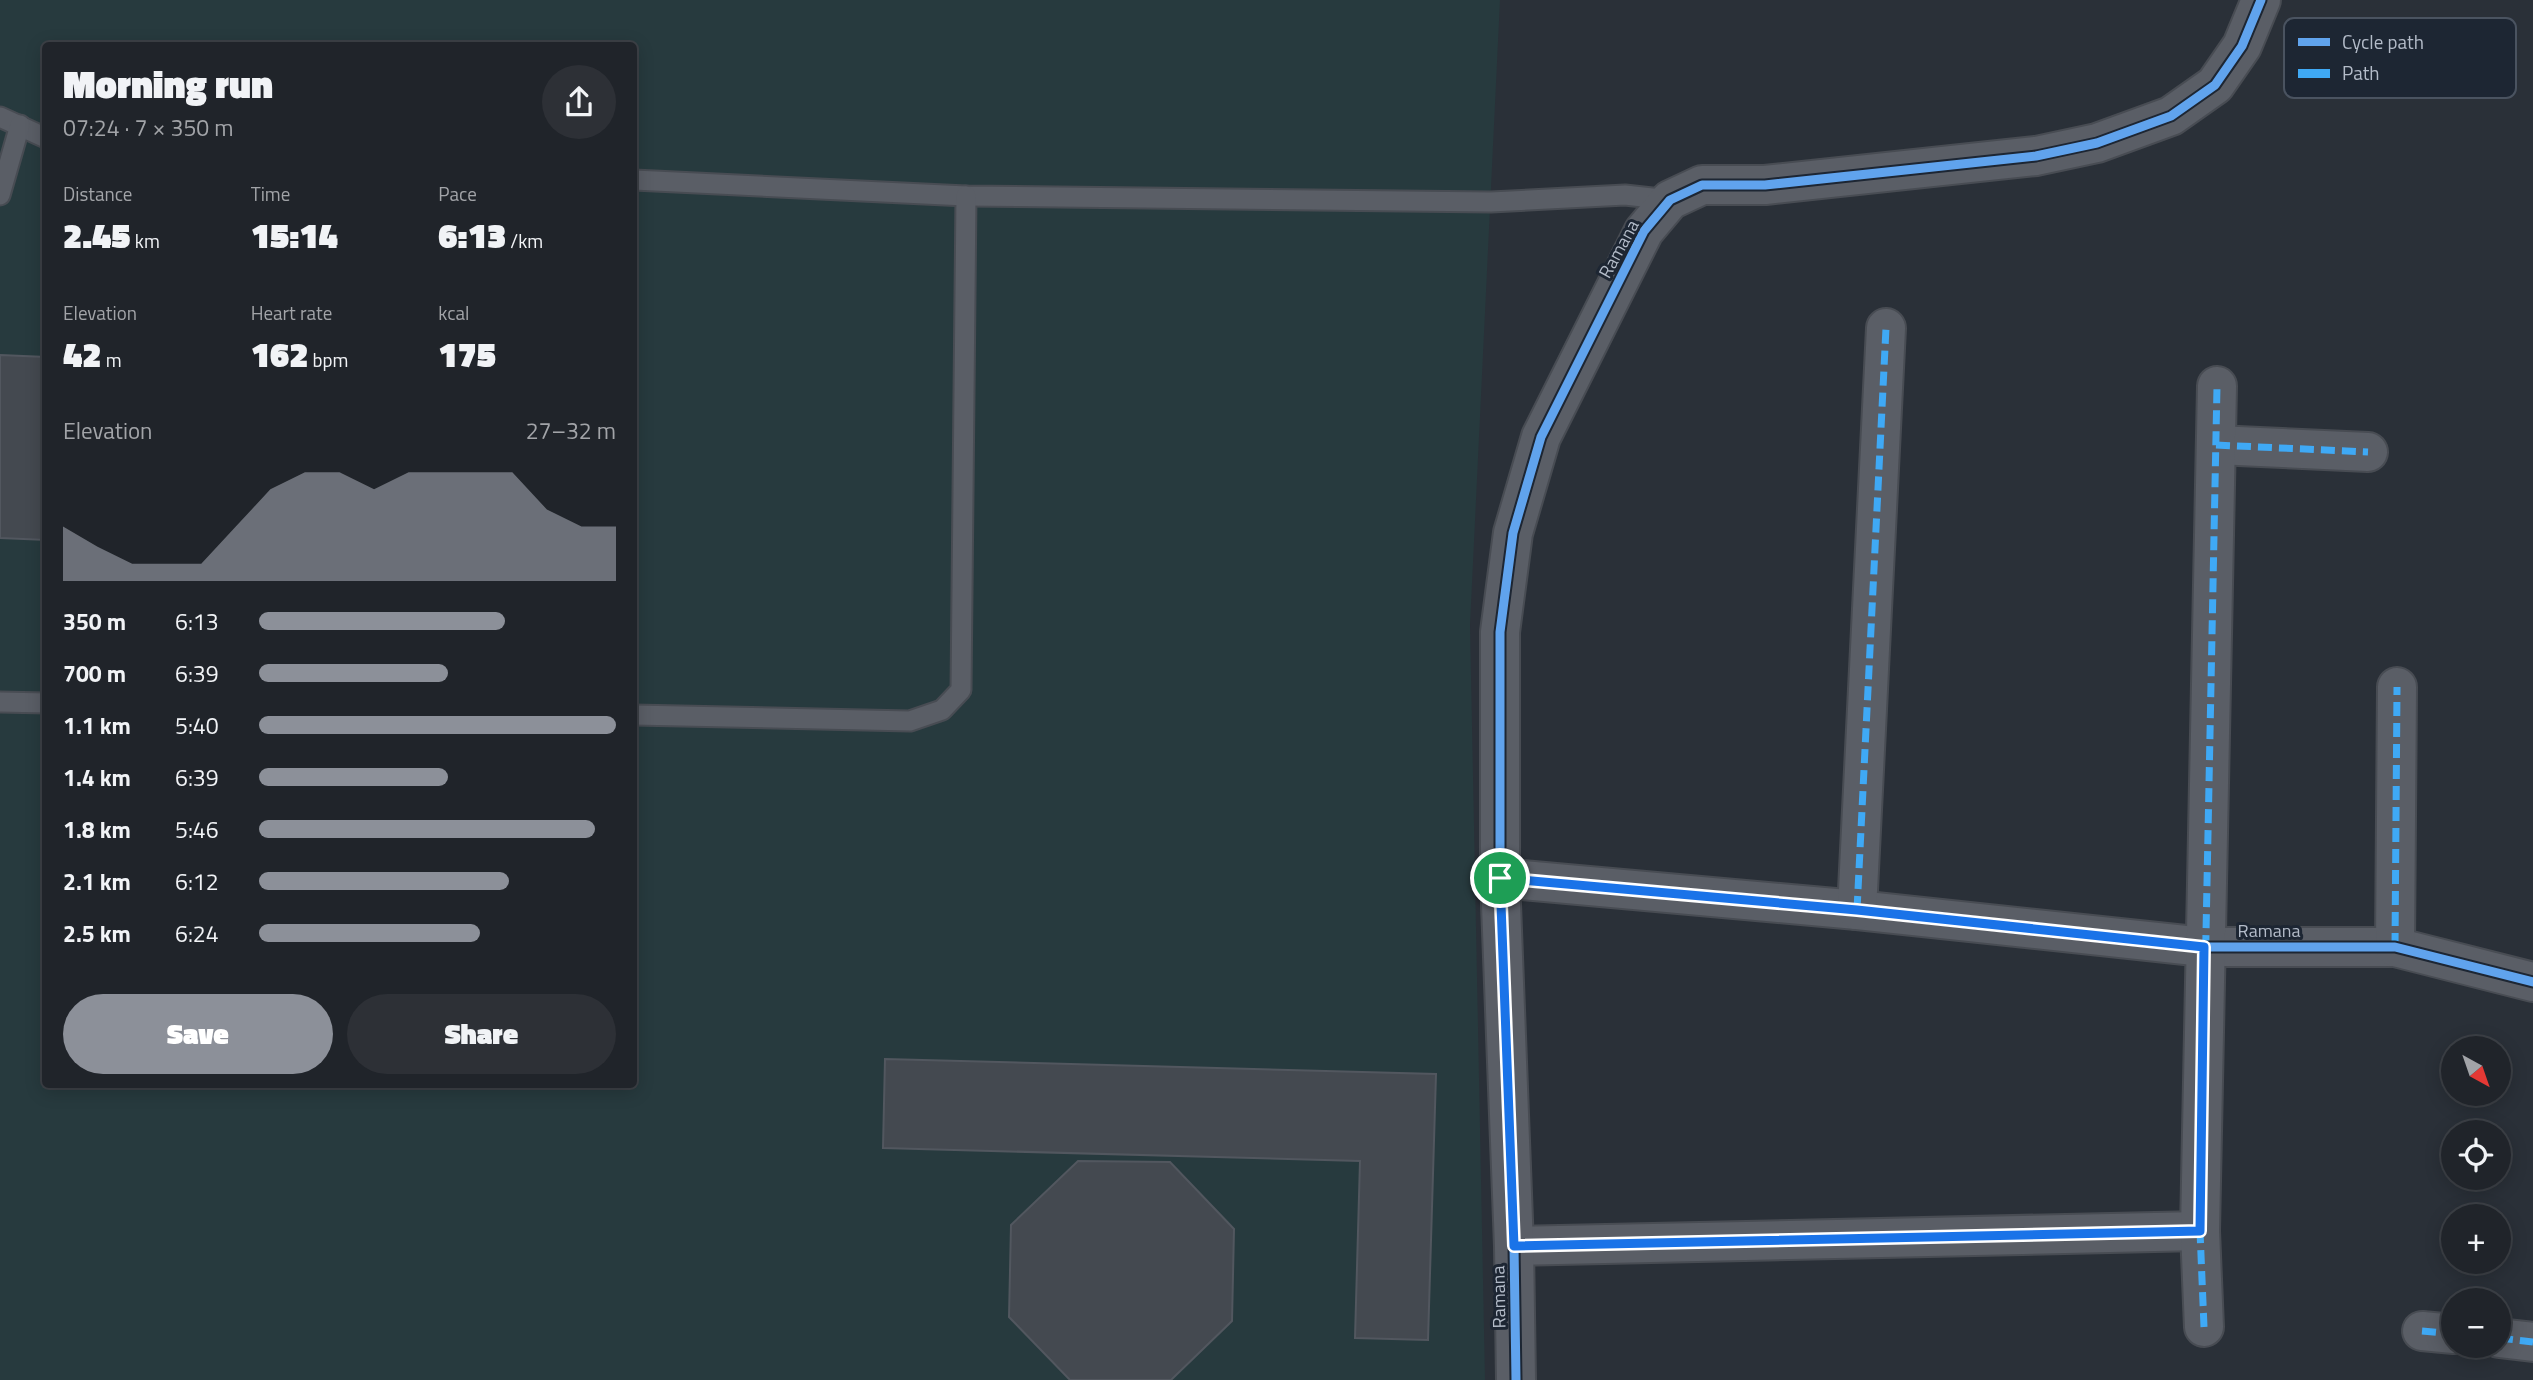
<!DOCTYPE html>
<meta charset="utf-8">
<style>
:root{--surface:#20242a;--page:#2d3036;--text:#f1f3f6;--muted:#a2a4a8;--line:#3d4147;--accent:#8c9099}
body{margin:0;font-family:"Titillium Web",sans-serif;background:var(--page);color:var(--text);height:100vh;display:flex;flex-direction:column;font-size:26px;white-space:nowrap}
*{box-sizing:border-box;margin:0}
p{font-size:23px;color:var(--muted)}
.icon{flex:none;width:38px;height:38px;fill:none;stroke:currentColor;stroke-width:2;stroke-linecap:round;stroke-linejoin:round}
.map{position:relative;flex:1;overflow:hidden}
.details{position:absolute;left:42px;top:42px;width:595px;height:1046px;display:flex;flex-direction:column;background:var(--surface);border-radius:7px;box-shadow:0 4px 18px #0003,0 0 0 2px var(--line)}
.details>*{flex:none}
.needle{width:46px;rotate:140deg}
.buttons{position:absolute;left:2441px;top:1036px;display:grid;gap:14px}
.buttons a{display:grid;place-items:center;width:70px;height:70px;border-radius:50%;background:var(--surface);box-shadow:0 4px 18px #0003,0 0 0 2px var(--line);font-size:35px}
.pin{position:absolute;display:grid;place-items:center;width:60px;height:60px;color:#fff;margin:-30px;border:4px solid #fff;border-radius:50%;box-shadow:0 2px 7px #0007}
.round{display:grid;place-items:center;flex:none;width:74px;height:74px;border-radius:37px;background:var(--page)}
.headline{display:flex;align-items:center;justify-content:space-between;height:119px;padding:0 21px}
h1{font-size:38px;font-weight:800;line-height:52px}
.figures{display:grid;grid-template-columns:repeat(3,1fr);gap:10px;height:119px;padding:7px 21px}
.figures div{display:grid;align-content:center}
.figures b{font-size:35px;font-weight:800}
.figures small{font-size:19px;font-weight:400}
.figures p{font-size:19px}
.chart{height:196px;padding:14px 21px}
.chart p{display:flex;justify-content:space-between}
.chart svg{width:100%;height:126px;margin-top:7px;fill:var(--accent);opacity:.7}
.action{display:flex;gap:14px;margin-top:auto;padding:14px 21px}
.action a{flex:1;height:80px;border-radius:42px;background:var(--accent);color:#fff;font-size:28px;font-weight:800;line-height:80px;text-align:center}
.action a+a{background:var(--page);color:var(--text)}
ul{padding:0 21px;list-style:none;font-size:23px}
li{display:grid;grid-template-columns:112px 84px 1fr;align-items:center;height:52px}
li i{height:18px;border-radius:9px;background:var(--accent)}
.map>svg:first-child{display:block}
.green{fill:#273a3e;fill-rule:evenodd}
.building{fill:#444950;stroke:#52575f;stroke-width:2}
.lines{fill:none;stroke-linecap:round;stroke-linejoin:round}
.service-casing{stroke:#484c53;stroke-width:23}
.minor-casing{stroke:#484c53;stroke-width:42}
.service{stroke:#5a5e66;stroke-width:19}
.minor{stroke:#5a5e66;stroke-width:38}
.quiet{stroke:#3fa9f5;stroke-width:7;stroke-dasharray:14 7;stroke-linecap:butt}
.cycleway-casing{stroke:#1d2633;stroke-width:13}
.cycleway{stroke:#60a3ed;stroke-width:9}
.route-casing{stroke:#fff;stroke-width:14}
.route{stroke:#1a73e8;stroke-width:9}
.labels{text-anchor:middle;stroke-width:6;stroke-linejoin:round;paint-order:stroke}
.street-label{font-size:18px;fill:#b4bcc9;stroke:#1d2633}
.key{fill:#1d2633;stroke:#4a5360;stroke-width:2}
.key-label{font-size:19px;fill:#b4bcc9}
</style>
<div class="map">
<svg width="2533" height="1380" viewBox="0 0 2533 1380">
<rect width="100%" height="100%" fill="#2a3038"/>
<!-- green -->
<path class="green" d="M0,0H1500L1470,625L1485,1380H0ZM46,46H634V1085H46Z"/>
<!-- building -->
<g class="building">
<polygon points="0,355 46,357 46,540 0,538"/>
<polygon points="885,1059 1436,1074 1428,1340 1355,1338 1360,1161 883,1148"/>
<polygon points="1078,1161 1170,1162 1234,1229 1232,1321 1171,1380 1070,1380 1009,1317 1011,1225"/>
</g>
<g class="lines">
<defs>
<g id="service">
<polyline points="0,117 46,138"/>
<polyline points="634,180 966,196 1491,202 1625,195 1670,200"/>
<polyline points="0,195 20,125"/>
<polyline points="0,702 46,703"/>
<polyline points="634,715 910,721 942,710 961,690 966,196"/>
</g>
<g id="minor">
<polyline points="2216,445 2368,452"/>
<polyline points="1500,878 1857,910 2204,947 2395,947 2533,982"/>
<polyline points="1857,910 1886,328"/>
<polyline points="2395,947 2397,687"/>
<polyline points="1514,1246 2200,1231"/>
<polyline points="2204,1327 2200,1231 2217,386"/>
<polyline points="2422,1331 2454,1334"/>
<polyline points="2499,1338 2533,1342"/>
<polyline points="1516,1380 1514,1246 1500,878 1500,632 1513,533 1541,437 1644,231 1670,200 1702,185 1765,185 2036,156 2097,143 2171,116 2215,85 2242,46 2261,0"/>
</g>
</defs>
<!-- service casing -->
<use href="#service" class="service-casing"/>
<!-- minor casing -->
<use href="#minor" class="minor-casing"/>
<!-- service -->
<use href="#service" class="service"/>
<!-- minor -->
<use href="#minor" class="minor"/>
<!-- quiet -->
<g class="quiet">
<polyline points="2216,445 2368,452"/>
<polyline points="1857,910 1886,328"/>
<polyline points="2395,947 2397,687"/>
<polyline points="1514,1246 2200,1231"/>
<polyline points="2204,1327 2200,1231 2217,386"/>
<polyline points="2422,1331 2454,1334"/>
<polyline points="2499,1338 2533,1342"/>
</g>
<defs>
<g id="cycleway">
<polyline points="1500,878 1857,910 2204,947 2395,947 2533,982"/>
<polyline points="1516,1380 1514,1246 1500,878 1500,632 1513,533 1541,437 1644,231 1670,200 1702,185 1765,185 2036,156 2097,143 2171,116 2215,85 2242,46 2261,0"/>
</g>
</defs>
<!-- cycleway casing -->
<use href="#cycleway" class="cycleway-casing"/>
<!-- cycleway -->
<use href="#cycleway" class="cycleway"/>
</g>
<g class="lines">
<defs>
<polygon id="route" points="1500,878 1857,910 2204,947 2200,1231 1514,1246"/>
</defs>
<!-- route casing -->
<use href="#route" class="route-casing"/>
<!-- route -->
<use href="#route" class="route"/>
</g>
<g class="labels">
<!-- street labels -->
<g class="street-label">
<text transform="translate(1619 249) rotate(-61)" y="6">Ramana</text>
<text x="2269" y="937">Ramana</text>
<text transform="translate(1499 1297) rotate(-91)" y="6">Ramana</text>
</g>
</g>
<!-- legend -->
<rect x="2284" y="18" width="232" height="80" rx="10" class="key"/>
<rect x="2298" y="38" width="32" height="8" fill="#60a3ed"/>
<rect x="2298" y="69" width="32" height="9" fill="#3fa9f5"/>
<g class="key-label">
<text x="2342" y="49">Cycle path</text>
<text x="2342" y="80">Path</text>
</g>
</svg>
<div class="buttons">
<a><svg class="needle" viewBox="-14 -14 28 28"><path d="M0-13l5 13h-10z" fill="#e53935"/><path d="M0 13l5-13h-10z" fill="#a2a4a8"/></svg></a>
<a><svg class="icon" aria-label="locate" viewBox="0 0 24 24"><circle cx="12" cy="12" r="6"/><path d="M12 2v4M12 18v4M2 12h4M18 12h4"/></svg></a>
<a>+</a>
<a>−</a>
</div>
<div class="pin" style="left:1500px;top:878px;background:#1e9e55"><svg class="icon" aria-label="arrive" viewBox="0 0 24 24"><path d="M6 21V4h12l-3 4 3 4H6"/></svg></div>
<section class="details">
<div class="headline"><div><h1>Morning run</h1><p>07:24 · 7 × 350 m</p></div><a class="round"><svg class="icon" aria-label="share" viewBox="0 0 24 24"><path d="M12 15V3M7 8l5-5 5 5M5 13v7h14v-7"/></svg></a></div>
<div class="figures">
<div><p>Distance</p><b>2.45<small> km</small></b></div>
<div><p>Time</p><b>15:14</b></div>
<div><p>Pace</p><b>6:13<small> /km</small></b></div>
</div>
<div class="figures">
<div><p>Elevation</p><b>42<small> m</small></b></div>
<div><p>Heart rate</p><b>162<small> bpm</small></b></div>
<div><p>kcal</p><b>175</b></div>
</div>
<div class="chart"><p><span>Elevation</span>27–32 m</p>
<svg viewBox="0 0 160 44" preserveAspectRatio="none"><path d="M0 44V25L10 32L20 38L30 38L40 38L50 25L60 12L70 6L80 6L90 12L100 6L110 6L120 6L130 6L140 19L150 25L160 25V44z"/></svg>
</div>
<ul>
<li><b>350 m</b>6:13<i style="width:69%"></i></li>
<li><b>700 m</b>6:39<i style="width:53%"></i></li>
<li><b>1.1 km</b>5:40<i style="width:100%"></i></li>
<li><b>1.4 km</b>6:39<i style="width:53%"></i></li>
<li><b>1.8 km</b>5:46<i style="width:94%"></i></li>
<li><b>2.1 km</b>6:12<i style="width:70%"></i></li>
<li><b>2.5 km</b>6:24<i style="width:62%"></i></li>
</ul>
<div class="action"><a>Save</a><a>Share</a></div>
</section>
</div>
